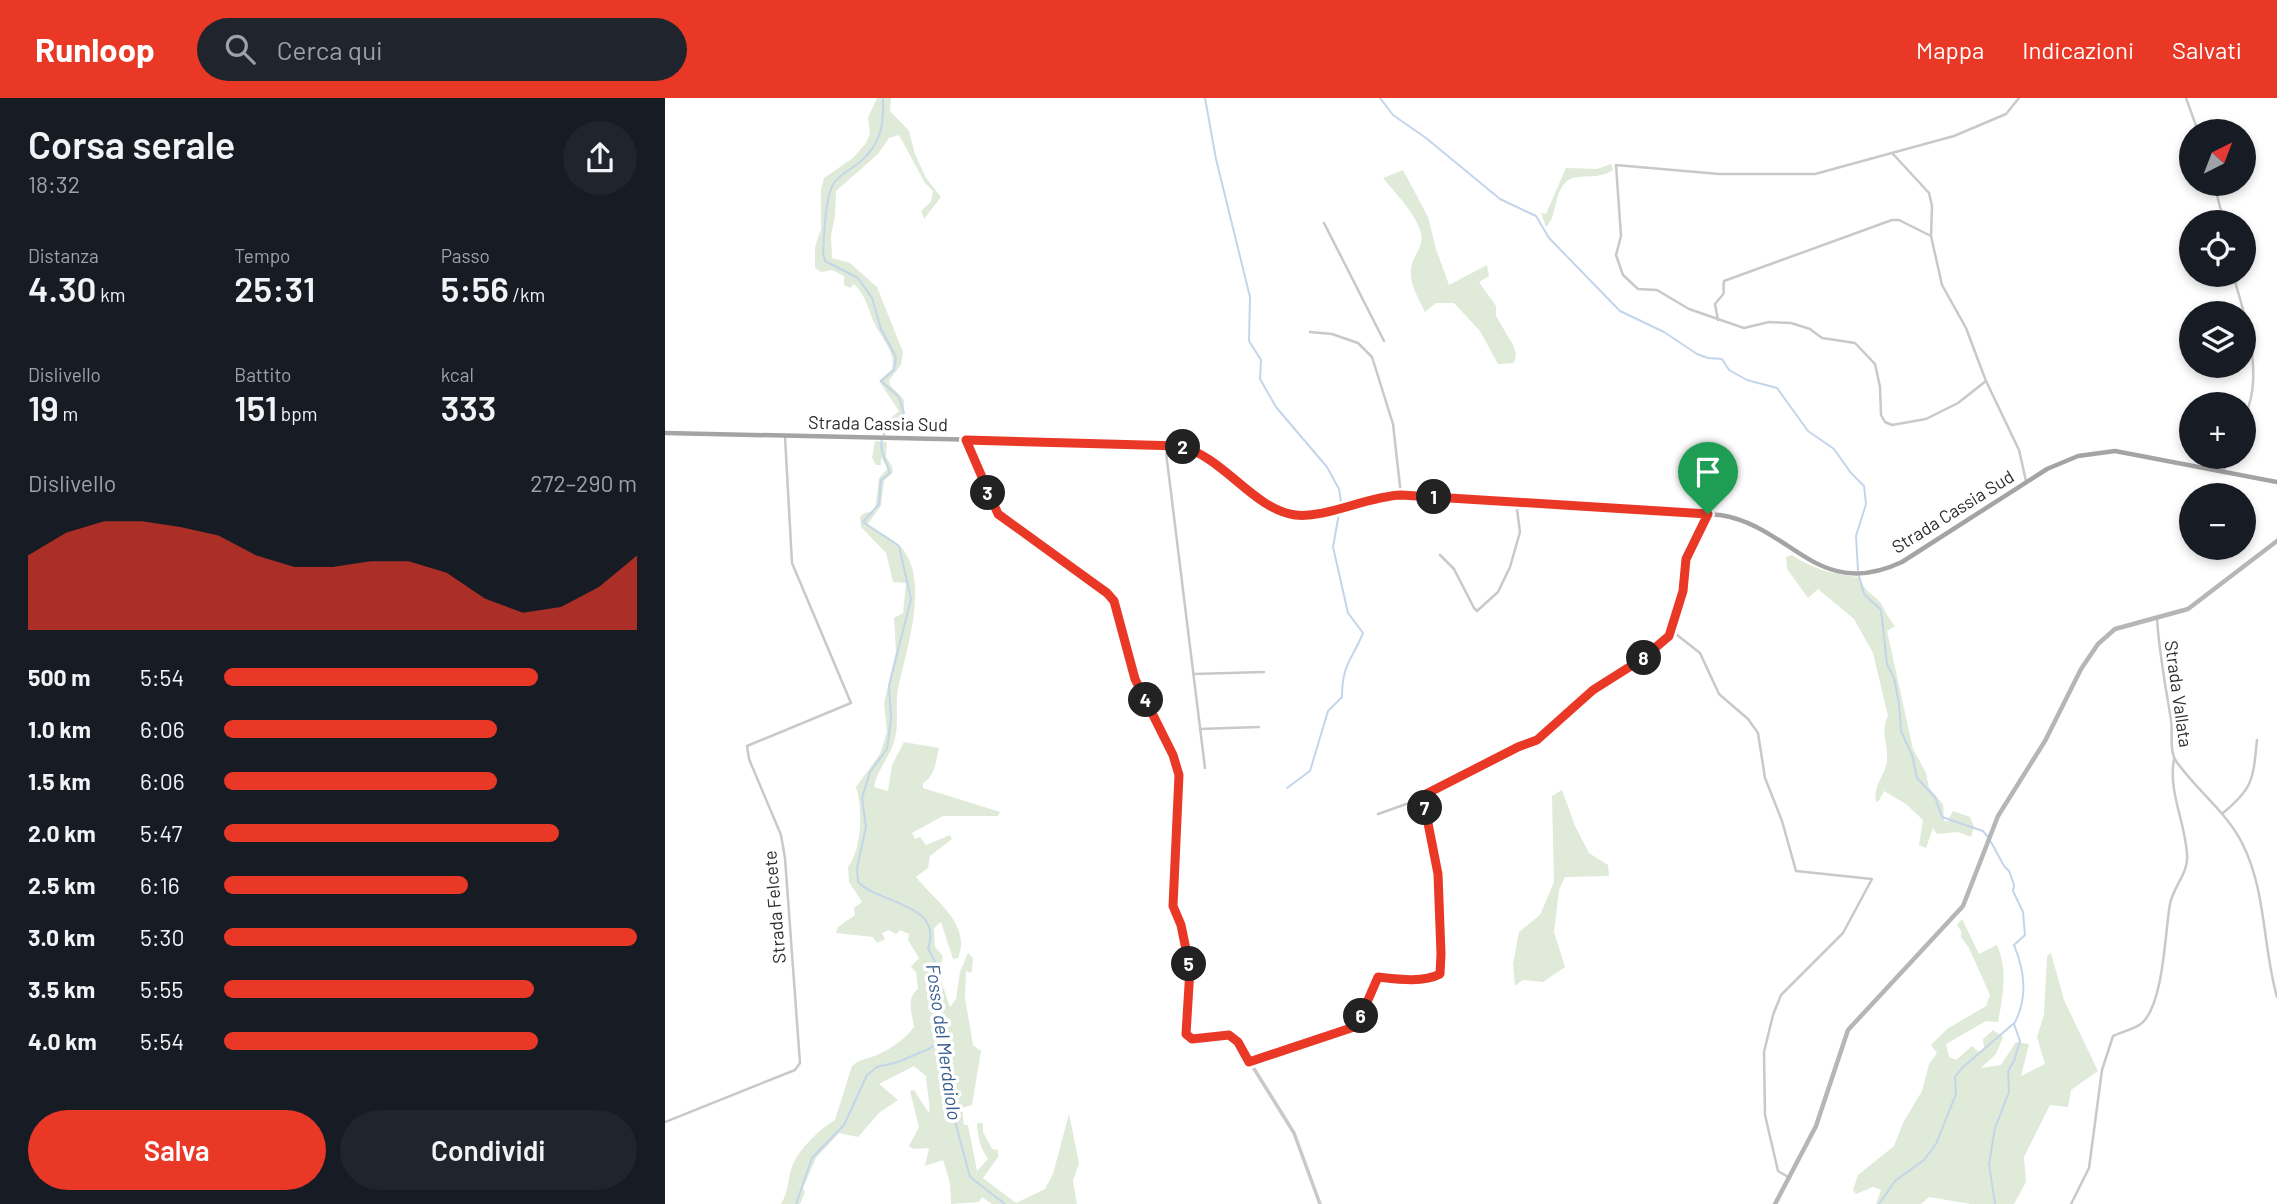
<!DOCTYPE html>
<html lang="it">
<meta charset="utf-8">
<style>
:root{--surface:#171b24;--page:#20242c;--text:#f1f3f6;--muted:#9ea1a6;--accent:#ea3827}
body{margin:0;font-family:Barlow,sans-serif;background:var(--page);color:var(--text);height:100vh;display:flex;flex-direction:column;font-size:26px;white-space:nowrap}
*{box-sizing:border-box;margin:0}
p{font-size:23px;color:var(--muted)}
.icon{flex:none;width:38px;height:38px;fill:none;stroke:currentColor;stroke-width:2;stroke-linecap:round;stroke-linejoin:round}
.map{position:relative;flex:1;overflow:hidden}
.details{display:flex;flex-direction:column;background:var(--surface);width:665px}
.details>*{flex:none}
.needle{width:46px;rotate:42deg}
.buttons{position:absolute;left:1514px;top:21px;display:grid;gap:14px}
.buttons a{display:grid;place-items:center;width:77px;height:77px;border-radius:50%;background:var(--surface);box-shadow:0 4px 10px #0003;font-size:35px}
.pin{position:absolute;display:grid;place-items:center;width:60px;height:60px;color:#fff;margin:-72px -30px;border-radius:50% 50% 50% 0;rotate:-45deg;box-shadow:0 0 7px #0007}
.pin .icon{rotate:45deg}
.km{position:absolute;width:35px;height:35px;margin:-18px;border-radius:50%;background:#222;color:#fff;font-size:19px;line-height:35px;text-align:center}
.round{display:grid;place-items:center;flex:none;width:74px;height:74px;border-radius:37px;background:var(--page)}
.overview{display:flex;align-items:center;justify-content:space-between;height:119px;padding:0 28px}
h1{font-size:38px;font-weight:600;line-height:52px}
.metrics{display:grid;grid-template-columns:repeat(3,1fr);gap:10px;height:119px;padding:7px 28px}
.metrics div{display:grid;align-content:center}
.metrics b{font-size:35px;font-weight:600}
.metrics small{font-size:19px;font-weight:400}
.metrics p{font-size:19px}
.chart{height:196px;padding:14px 28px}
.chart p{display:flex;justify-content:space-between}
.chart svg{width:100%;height:126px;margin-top:7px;fill:var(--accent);opacity:.7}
.action{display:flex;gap:14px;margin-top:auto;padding:14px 28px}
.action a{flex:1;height:80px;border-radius:42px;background:var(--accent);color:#fff;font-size:28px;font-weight:600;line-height:80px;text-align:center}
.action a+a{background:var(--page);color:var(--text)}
ul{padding:0 28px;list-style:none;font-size:23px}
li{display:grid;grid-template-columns:112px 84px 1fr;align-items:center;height:52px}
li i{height:18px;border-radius:9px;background:var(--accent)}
header{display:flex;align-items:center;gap:42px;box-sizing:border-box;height:98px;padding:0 35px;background:var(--accent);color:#fff}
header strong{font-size:33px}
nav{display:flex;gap:38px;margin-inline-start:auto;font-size:24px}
.search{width:490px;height:63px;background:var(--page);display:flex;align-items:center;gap:18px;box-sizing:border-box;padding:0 24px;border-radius:38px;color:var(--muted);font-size:26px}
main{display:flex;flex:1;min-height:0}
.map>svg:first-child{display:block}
.green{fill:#dfead8}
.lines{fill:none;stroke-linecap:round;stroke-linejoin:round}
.stream{stroke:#c3d5eb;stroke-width:2}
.minor{stroke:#c9c9c9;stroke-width:2.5}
.tertiary{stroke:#c9c9c9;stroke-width:3.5}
.secondary{stroke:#b6b6b6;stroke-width:4.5}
.primary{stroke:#a4a4a4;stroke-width:4.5}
.route-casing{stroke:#fff;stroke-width:14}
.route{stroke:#ea3827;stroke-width:9}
.labels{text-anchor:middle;stroke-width:7;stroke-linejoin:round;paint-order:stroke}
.street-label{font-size:18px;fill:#2c2c2c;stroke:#fff}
.water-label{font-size:19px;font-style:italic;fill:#385f8f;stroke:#fff}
</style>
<header>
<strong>Runloop</strong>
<div class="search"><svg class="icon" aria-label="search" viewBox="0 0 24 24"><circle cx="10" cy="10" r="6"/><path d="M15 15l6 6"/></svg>Cerca qui</div>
<nav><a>Mappa</a><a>Indicazioni</a><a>Salvati</a></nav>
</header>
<main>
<section class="details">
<div class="overview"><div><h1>Corsa serale</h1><p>18:32</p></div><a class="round"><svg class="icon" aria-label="share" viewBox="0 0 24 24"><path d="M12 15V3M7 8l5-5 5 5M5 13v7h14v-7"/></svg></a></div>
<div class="metrics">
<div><p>Distanza</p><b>4.30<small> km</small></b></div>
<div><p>Tempo</p><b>25:31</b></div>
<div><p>Passo</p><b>5:56<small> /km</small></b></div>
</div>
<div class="metrics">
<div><p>Dislivello</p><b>19<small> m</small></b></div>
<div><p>Battito</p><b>151<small> bpm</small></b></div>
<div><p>kcal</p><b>333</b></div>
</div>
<div class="chart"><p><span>Dislivello</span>272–290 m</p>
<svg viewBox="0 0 160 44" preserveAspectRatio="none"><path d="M0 44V18L10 10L20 6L30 6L40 8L50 11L60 18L70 22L80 22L90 20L100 20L110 24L120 33L130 38L140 36L150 29L160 18V44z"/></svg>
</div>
<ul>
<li><b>500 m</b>5:54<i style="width:76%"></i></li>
<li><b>1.0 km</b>6:06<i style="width:66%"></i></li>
<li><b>1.5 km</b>6:06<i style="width:66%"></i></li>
<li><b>2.0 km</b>5:47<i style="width:81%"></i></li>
<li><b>2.5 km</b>6:16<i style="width:59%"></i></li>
<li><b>3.0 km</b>5:30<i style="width:100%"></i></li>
<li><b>3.5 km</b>5:55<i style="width:75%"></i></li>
<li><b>4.0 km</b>5:54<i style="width:76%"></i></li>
</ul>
<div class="action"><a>Salva</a><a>Condividi</a></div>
</section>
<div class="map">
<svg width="1612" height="1106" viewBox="0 0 1612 1106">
<rect width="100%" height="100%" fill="#fff"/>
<!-- green -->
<g class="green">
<path d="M212,0H226L225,13L244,33L250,56L261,80L276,99L259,121L256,113L266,104L268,93L260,85L234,37L224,40L213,56L171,93L170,118L166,137L167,160L185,165L212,189L238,254L236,267L224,282L225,287L239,302C240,320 232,333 214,334L212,332L234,313L214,283L227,271C231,253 216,240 209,225C203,210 201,198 189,186L185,190L179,187V178L167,172L156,174L150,170V149L156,131V92L159,80L188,60L201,45L205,36L203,20Z"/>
<path d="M946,66L948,72C934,83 911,74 901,84C888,96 893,117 881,129L876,115L881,116L901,70L932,71Z"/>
<path d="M738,72L763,119L771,151L784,187L822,167L824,178L814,184L831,208V218L848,247L851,256L849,265L833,266L815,233L789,205H771L760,214C753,199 742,183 747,166C750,155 759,148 756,135C750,114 730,95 718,80Z"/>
<path d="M210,343L222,344L221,359L227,368L228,374L219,383L216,408L202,427C211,432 232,443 237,450C265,484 241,552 233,591C230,607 234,624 230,640C226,658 212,671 209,689L223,693L227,667L239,644L274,650C271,662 270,679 258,685V690L335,714L333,718H278L247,735L250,741L255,739L261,747L285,737L287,741L265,758L263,770L251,779C269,802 307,826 293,860L288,861L276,824L269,830L270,849L278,858L274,877L285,909L291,901L295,874L303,855L308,860L307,873L305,875L301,873L300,900L308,947L316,953L307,1007L297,1010L299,1027H303L312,1073L323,1061C315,1049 313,1040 312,1025H318V1034L327,1051L333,1052V1059L318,1080L351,1105L380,1091L388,1076L404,1016L414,1065L408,1083L412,1106H327L317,1099L314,1104L286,1106L285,1085L278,1062L260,1068L264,1050L248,1051L244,1048L254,1029L245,993L249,992L264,1015C266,1005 261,990 261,978L249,968L214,986L233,1002L215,1014L193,1039L174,1035L151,1060L138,1090L140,1094L135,1106H116C125,1092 122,1076 130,1062C137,1049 157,1029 170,1022L187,968C194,961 203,961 212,957C227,950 239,942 249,929C247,916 241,899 253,891L251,874L246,869L254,860L243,842L244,836L235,832L231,836L224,832L217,835L220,841L212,845L208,839L171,835L173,829L190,817L189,810L197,804L184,784L183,769C197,752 198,709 191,689L215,656L222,634L219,605L231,553L229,520L238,515L241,485L228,484L221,455L196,429L195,419L199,415L210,413L214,380L223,370L216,360V367H211L207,360Z"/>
<path d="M1127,457C1149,472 1168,476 1195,479C1200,496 1208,494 1217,507C1221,515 1224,521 1230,528L1222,533L1248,651L1261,675L1264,690L1278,706L1279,722L1282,724L1288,713L1305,719L1309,729L1306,739L1293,734L1272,736L1268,730L1261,750L1254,747L1258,722L1241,706L1219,693L1213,704L1211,703C1208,687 1221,676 1222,662C1223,644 1215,634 1223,618L1208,555L1189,521L1153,491L1143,500L1122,471L1121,459Z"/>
<polygon points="897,692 910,728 924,755 943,767 944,778 900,779 894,792 889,834 900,869 878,884 858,882 850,888 848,866 854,834 875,817 889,784 887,698"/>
<path d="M1297,821L1314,856L1332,847C1343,872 1338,898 1333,924L1321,923L1281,946L1284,959L1291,962L1307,948L1314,954L1319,950L1318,941L1328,932L1338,939L1331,956L1316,970L1336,967L1351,944L1364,946L1356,978L1380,966L1372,939L1379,917L1382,858L1386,855L1399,902L1433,973L1406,992L1403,1009L1385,1007L1359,1059L1361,1084L1349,1106H1306L1264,1099L1256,1106H1211L1216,1092L1208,1089L1191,1096L1188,1092L1193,1077L1229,1048L1238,1025L1257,993L1264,966L1272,955L1266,947L1282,931L1321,908L1325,897L1304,850L1296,839V833L1292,827Z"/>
</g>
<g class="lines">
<!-- stream -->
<g class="stream">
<path d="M218,0C219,27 216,46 195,64C186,72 176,75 169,85C160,98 159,139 158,156L160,163L193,180L207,200L216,231L231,259L229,272L216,283L234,299L239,315C234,323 228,324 222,331C210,348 220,359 225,375L216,382L214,406L198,424L234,448L246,501L224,588L226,621L222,651L205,674L197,700L201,729L192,770L193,784C215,806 279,806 263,850L271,866L278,939L276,953L287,1012L305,1079L340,1106"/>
<path d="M540,0L551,61L585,199L584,243L596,262L595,281L611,309L662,369L674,391L676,404L668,449L683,515L698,535C687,562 677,566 677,599L663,613L645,673L622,690"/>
<polyline points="715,0 728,17 761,40 835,101 871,118 884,140 955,213 999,234 1032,256 1043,260 1057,261 1064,272 1082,282 1112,290 1143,333 1169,351 1186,375 1199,388 1201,406 1191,438 1193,472"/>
<polyline points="1194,478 1199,496 1216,512 1222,566 1229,580 1234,606 1236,633 1247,657 1252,680 1270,699 1277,719 1318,733 1323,739"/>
<path d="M1326,744L1339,768L1344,773L1349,787L1348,793L1358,814L1360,837L1349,847C1360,874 1363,900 1349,926L1355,943L1349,963L1343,973L1344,994L1330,1030L1324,1066L1330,1106"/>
<polyline points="131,1106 147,1060 179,1027 202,977 212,969 233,964 266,950 276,941"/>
<polyline points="1214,1106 1230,1083 1259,1062 1271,1046 1291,996 1290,979 1297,970 1348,926"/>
</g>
<!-- minor -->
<g class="minor">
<polyline points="1521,0 1533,33"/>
<polyline points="1228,56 1264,95 1267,108 1266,138 1277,187 1301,230 1321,283 1354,352 1361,383"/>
<polyline points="1549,86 1559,124"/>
<polyline points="659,125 719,243"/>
<path d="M1568,177C1580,216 1601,283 1578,320"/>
<path d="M1053,222L1050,206C1063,190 1057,201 1059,183L1227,122H1234L1266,138"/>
<polyline points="645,234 667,236 693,245 707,259 728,326 736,397"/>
<polyline points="1321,283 1293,305 1261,321 1227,327 1220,324 1216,317 1215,289 1210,266 1190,245 1157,240 1145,231 1126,225 1104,224 1079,230 1024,211 992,192 973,191 958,177 951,157 956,138 951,67 1054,76 1150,76 1289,38 1341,16 1354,0"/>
<polyline points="500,346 540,670"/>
<polyline points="1559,375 1560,359"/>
<polyline points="775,457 789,471 809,510 812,513 833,494 845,469 855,434 851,404"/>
<path d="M1492,520C1494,554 1500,587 1506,621C1508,633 1504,653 1511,663C1532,693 1562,714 1578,747C1601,793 1598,850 1612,899"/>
<polyline points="1007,533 1035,555 1054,596 1083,621 1093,635 1100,680 1117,723 1131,773 1207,781 1178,835 1116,897 1108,917 1099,954 1100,1017 1113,1073 1125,1080"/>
<polyline points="528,576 599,574"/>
<polyline points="535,631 594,629"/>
<path d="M1558,715C1589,689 1588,681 1592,642"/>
<polyline points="713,716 747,704 804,673 872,642 928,591 977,561 1004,538 1019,493 1021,461 1043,416"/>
<path d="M584,964L689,929L693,925L713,879C731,881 758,885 774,876L776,856L773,776L759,705L761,696"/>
<polyline points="0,1024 130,972 135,965 120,760 116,737 84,661 82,648 186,605 127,465 120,339"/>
<path d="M1406,1106L1424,1070L1437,972L1448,938C1456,934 1470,931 1477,925C1499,905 1500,833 1505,806C1509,787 1524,775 1522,756C1520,723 1503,694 1509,661"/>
</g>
<!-- tertiary -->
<polyline class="tertiary" points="301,342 333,417 442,495 449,503 470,581 514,677 508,809 516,827 525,871 521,936 527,941 564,937 573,945 629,1035 655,1106"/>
<!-- secondary -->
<polyline class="secondary" points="1110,1106 1151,1028 1183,932 1298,808 1333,718 1380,643 1416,571 1433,546 1450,531 1523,511 1612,443"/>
<!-- primary -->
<path class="primary" d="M0,335L505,346C516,348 526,350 536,355C568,372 593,412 630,417C660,421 703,398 736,397L1055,417C1127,428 1152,504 1237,464L1382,371L1413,358L1450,353L1612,384"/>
</g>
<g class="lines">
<defs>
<path id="route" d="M301,342L515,348C559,359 588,411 630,417C660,421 703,398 736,397L1043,416L1021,461L1018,493L1004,538L977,561L928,592L872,642L853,649L761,696L759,705L773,776L776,856L775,876C758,885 731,881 713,879L693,925L689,929L584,964L573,944L564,937L527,941L521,936L525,871L516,827L508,808L514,677L508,657L470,581L449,503L442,495L333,416Z"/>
</defs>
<!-- route casing -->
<use href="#route" class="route-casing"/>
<!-- route -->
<use href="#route" class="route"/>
</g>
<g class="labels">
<!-- street labels -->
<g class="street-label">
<text transform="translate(213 326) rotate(1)" y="6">Strada Cassia Sud</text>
<text transform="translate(1288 414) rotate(-32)" y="6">Strada Cassia Sud</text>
<text transform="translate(1513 596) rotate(82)" y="6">Strada Vallata</text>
<text transform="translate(110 809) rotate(-95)" y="6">Strada Felcete</text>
</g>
<!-- water labels -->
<g class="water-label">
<text transform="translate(279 944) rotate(82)" y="7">Fosso del Merdaiolo</text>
</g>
</g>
</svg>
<div class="buttons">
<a><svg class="needle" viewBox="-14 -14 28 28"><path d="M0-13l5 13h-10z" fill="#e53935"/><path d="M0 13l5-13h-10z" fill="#9ea1a6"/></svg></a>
<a><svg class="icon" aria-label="locate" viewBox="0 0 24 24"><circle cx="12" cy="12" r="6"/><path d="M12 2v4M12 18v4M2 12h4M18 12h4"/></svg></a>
<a><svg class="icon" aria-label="layers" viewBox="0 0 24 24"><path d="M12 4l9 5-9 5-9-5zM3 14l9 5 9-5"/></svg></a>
<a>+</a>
<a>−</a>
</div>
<div class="pin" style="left:1043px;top:416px;background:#1e9e55"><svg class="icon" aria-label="arrive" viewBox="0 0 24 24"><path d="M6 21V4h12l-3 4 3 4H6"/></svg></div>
<b class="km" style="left:769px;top:399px">1</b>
<b class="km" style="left:518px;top:349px">2</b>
<b class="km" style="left:323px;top:395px">3</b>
<b class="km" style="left:481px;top:602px">4</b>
<b class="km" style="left:524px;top:866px">5</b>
<b class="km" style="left:696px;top:918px">6</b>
<b class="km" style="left:760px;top:710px">7</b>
<b class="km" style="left:979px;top:560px">8</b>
</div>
</main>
